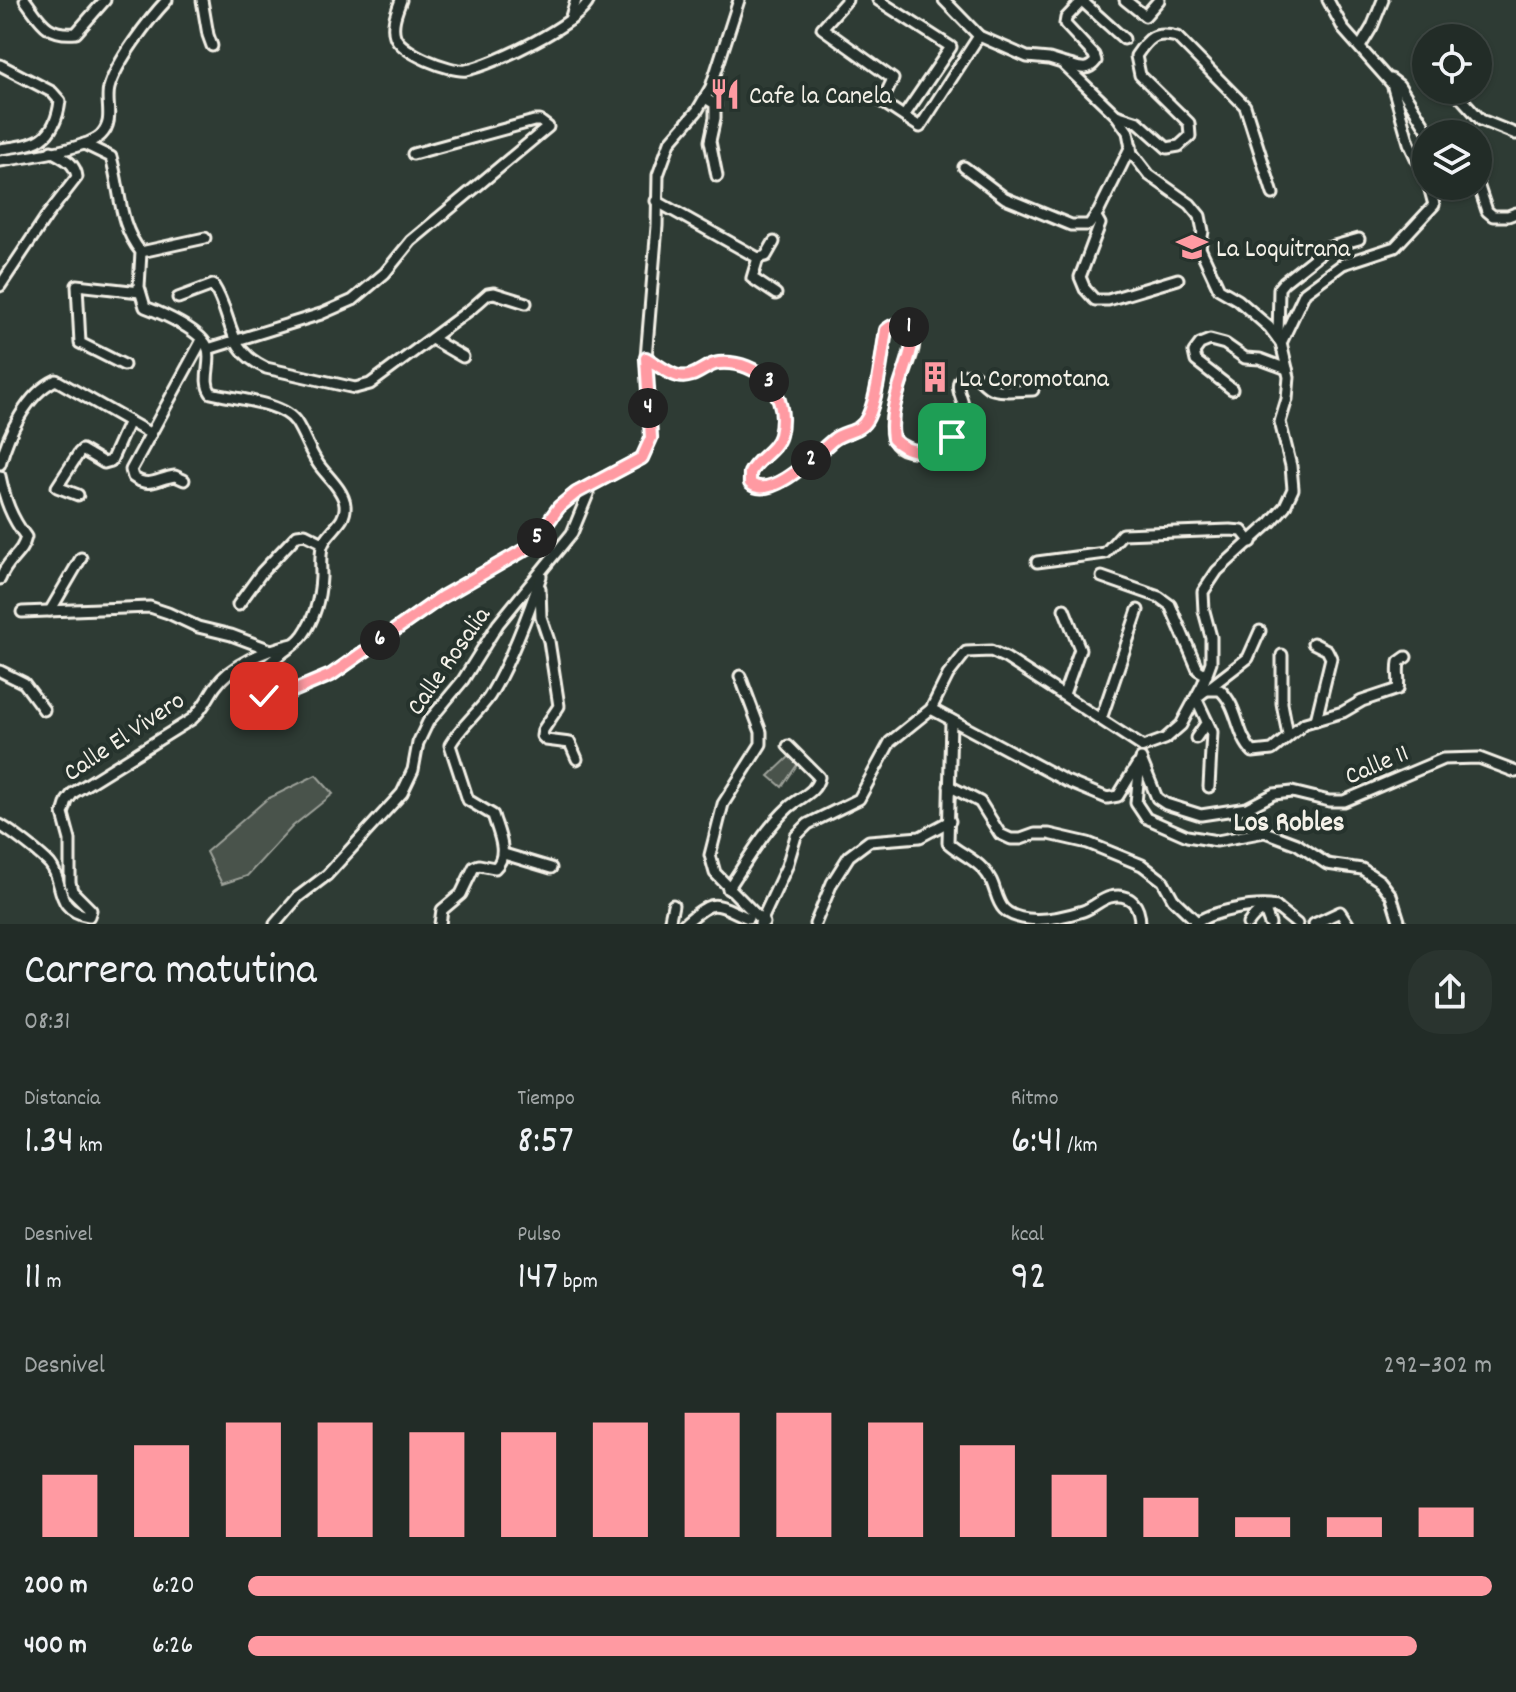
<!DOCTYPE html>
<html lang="es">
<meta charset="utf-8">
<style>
:root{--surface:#222c27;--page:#2a342f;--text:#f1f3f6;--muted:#a2a7a7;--line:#3f4844;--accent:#ff9aa2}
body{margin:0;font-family:Dekko,sans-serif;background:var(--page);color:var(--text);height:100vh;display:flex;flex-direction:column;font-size:30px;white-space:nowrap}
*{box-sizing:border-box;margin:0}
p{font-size:26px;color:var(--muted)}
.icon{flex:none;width:44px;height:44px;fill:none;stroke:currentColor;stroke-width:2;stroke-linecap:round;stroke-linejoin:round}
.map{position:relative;height:924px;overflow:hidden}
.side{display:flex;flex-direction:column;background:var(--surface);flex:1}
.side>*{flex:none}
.controls{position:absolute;left:1412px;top:24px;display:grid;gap:16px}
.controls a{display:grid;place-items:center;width:80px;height:80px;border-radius:50%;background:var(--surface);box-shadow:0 2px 6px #0004,0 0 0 2px var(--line);font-size:40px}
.pin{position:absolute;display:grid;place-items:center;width:68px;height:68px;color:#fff;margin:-34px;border-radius:16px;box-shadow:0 4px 12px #0006}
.km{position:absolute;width:40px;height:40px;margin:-20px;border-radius:50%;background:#222;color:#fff;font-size:22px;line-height:40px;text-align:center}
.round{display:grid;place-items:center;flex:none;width:84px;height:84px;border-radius:32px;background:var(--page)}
.overview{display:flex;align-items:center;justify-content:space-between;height:136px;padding:0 24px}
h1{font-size:44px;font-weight:600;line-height:60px}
.figures{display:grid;grid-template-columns:repeat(3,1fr);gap:12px;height:136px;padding:8px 24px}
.figures div{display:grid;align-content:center}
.figures b{font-size:40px;font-weight:600}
.figures small{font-size:22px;font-weight:400}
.figures p{font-size:22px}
.chart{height:224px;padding:16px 24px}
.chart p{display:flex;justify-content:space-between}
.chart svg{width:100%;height:144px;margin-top:8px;stroke:var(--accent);stroke-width:6}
ul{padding:0 24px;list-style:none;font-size:26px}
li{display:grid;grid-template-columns:128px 96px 1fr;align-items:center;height:60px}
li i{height:20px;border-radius:10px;background:var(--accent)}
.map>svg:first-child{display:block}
.green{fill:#48524c;stroke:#9ea29a;stroke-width:2}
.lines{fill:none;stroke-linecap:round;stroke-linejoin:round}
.minor-casing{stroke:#f4f1e8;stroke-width:15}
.minor{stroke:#26332d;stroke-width:9}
.route-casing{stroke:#fff;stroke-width:16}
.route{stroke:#ff9aa2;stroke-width:10}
.labels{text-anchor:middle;stroke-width:8;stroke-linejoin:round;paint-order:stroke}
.poi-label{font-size:26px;fill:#f4f1e8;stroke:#26332d;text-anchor:start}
.street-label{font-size:26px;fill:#f4f1e8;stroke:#26332d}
.neighbourhood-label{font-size:28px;font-weight:bold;fill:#f4f1e8;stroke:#26332d}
</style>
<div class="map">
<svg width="1516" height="924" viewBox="0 0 1516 924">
<rect width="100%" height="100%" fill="#2e3b34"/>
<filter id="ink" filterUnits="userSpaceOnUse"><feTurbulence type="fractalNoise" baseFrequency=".0125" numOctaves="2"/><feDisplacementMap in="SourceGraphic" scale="16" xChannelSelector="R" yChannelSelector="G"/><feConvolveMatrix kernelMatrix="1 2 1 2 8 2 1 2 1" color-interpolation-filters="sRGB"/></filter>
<g filter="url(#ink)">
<!-- green -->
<g class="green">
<polygon points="791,755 799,762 782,787 769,776"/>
<polygon points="316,775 333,794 293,826 247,876 222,884 206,852 267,799"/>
</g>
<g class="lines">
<defs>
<g id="minor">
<path d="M25,0C41,21 46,36 76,33L105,0"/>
<polyline points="202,0 208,35 212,46"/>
<path d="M401,0C397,11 391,24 395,36C401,53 450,72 466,70C493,65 579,24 589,0"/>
<polyline points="847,0 822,28 893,79 882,102 920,127 979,36"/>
<polyline points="878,0 951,47 904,116"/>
<polyline points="944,0 979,36 1027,57 1049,59 1062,63 1116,115 1128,132 1132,153 1149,175 1190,204 1200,216 1203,231 1200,248 1219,289 1238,300 1269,327 1281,343"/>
<polyline points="1125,0 1145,16 1159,0"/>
<polyline points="1328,0 1344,30 1392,84 1409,143 1426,179"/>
<polyline points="1082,1 1124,39"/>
<polyline points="570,20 576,0"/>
<polyline points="1360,47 1372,27 1383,0"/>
<path d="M1066,64C1078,67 1087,73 1096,61L1094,55L1065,24L1066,18L1083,0"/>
<path d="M0,65L52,92L60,101C55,141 36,145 0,149"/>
<polyline points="1391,79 1399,85 1430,134"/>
<polyline points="705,98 715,104 715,118 710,141 717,176"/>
<polyline points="1461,98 1481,120 1516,134"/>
<path d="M1116,115L1138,122L1167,148L1179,146L1190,136L1189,123L1140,75L1136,56C1148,38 1154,31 1177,37L1245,106L1273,194"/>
<path d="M84,144L111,157C121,190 118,224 141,252L139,287L145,307C161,313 203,331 208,349C212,364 202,380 211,393C234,399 283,402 296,422C305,436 309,451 319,465C327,476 344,491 345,505C347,524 326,531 322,547C320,556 321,567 321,577C320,597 315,618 303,635C291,653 248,665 259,692L272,697L281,696L331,675L442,597L531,546L559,507L576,493L642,458L651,438L646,358L657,226L658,175L670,142L697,111L711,87L739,0"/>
<path d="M0,161C22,158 87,149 101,135C115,121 105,103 109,88C116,62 149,19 167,0"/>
<polyline points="964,167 1005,198 1071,225 1089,225 1099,211 1131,146"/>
<polyline points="1478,184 1487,211 1493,216 1508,216 1516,213"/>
<polyline points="656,201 758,258 766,256 774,242"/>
<polyline points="1096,217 1100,224 1080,277 1085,289 1095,300 1108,300 1178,279"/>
<polyline points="141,252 205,238"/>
<polyline points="758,258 752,278 776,294"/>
<path d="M0,286L46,217L77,177C75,162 63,158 51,151"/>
<path d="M178,298L213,285C234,317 225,350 266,368L355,388L370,384L471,309L488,294L494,293L526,303"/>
<polyline points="432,339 463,357"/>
<polyline points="1278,339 1279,288 1284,282 1327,248 1359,239"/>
<polyline points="208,349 321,314 353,300 385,273 411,241 548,127 540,121 534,121 413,154"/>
<path d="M646,358C655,363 668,374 678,376C695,380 705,364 718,363C760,360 790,393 780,435C776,451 757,458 750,473V483C771,502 817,453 833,440C845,430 860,434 868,417C878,396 882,354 886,330C897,321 904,324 915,330C914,336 914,343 913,349C908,371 864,455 918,451C941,450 968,431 963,404C961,395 953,383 964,376C975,369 981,384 990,388C1002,393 1020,390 1033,390"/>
<polyline points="124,365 80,343 77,285 140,292"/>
<polyline points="1232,389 1196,361 1194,352 1200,344 1210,340 1225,344 1245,358 1260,359 1287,369"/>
<path d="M0,464C8,434 27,393 56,380L151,434"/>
<path d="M0,476C5,500 11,517 26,537C22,555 7,559 0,579"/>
<path d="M184,480L175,476C158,478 149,489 133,477L131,470L202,340"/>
<polyline points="78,495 57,487 79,453 82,450 104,463 111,461 129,421"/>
<polyline points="1037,562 1105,553 1122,534 1230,530 1242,531 1251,542"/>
<polyline points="1102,577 1159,597 1170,605 1198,670 1207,675"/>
<polyline points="540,588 541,617 549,641 559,706 543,730 542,736 546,740 570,743 577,759"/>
<polyline points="238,605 262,572 297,535 305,534 323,543"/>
<polyline points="1064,609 1080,649 1064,694"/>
<polyline points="50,611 81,558"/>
<polyline points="22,612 150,607 168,613 198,627 231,635 271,650"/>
<polyline points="1313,643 1327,650 1331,658 1316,720"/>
<polyline points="1282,655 1282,703 1288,735"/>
<polyline points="0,671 24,683 44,710"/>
<polyline points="740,676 761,732 761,744 723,804 710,855 715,873 764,923"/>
<path d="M1207,690H1220C1239,707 1236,735 1253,752L1272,750L1305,723L1343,712L1362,701L1398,689C1400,679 1397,672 1399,662L1406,657"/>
<polyline points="931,709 1066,781 1107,798 1118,796 1137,765"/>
<polyline points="1101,719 1138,610"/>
<path d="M951,720L948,843C959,853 973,858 983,869C1003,889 988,914 1028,919C1045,921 1067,916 1083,911C1093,908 1101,899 1110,897C1131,892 1140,906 1140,924"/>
<polyline points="1196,738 1207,722"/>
<polyline points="1143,747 1165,739 1181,725 1203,684 1211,662 1211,637 1204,611 1203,592 1217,571 1271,522 1285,506 1293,489 1291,466 1280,422 1287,399 1289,377 1281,343 1305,292 1343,264 1395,247 1434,205 1429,186"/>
<polyline points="1141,759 1157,798 1166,804 1201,815 1247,808 1274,794 1292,792 1329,801 1344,801 1443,759 1479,758 1516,772"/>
<polyline points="1140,762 1136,803 1146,818 1187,836 1217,841 1265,832 1297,844 1327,864 1362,869 1380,881 1391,895 1400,924"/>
<polyline points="949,786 980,802 1000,834 1011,839 1021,839 1035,834 1049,834 1088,843 1142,865 1163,881 1173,899 1196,921"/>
<polyline points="1209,787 1212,732 1196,698 1248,658 1260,631"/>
<path d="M0,825C12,832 41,854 50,864C65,882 53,910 89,916L91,910L72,891L70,882V840L63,814L67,801L73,793L192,719C203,709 207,699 215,687C231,664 266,650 293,644"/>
<polyline points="504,854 551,868"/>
<path d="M728,889C747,861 764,830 789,807C800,797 816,793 819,777L788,746"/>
<polyline points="1264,908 1270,924"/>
<polyline points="275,924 298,897 327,875 402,793 413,770 418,743 428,722 463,680 498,624 572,533 588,494 587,488"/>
<path d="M440,924L442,910L461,894L474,867L479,865L495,868C510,855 498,832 493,815L468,800L450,745C460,727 477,714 489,697C508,667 530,610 541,576"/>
<polyline points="669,924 673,905"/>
<path d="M684,924C715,898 712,902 748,918"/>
<polyline points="760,924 787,866 796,836 808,824 859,799 890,742 931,709 948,675 966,652 991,651 1006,658 1143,747"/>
<polyline points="815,924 832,883 849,856 869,841 920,837 950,821"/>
<path d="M1194,924C1212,911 1255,903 1276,907"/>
<path d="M1248,924C1256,912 1263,909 1276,907L1297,924"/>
<polyline points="1314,924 1340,912 1348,924"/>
</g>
</defs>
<!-- minor casing -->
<use href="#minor" class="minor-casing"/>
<!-- minor -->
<use href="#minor" class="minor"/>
</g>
</g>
<g class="lines" filter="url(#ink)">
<defs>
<path id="route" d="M264,696H281L331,675L442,597L531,546L559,507L576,493L642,458L651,438L646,358C655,363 668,374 678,376C695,380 705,364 719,363C760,360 790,393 780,435C776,451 757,458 750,473V483C771,502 816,454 833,440C845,430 860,434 868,417C878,396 882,354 886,330C897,321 904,324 915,330C911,367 887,401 893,439C910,456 935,455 952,437"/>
</defs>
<!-- route casing -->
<use href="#route" class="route-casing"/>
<!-- route -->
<use href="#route" class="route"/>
</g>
<!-- icons -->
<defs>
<symbol id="restaurant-bare" viewBox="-9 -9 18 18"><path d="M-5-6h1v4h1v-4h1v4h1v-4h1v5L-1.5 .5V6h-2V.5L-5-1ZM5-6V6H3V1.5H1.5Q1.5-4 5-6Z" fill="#ff9aa2" stroke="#26332d" stroke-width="2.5" paint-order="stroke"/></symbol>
<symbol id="school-bare" viewBox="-9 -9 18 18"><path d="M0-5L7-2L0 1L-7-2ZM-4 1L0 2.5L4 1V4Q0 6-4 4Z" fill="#ff9aa2" stroke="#26332d" stroke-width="2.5" paint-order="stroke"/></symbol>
<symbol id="building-bare" viewBox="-9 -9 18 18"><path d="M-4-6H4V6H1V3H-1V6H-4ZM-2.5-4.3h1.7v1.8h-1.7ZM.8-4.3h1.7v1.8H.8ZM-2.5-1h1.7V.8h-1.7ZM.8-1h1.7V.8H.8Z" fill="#ff9aa2" stroke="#26332d" stroke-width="2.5" paint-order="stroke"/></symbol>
</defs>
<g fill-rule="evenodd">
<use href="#restaurant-bare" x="703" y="72" width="44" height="44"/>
<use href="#school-bare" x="1170" y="225" width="44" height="44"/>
<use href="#building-bare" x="913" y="355" width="44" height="44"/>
</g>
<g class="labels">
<!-- poi labels -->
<g class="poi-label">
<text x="749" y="103">Cafe la Canela</text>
<text x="1216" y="256">La Loquitrana</text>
<text x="959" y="386">La Coromotana</text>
</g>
<!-- street labels -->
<g class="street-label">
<text transform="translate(447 660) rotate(-55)" y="9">Calle Rosalia</text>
<text transform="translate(123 735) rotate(-34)" y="9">Calle El Vivero</text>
<text transform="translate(1376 763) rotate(-23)" y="9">Calle 11</text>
</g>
<!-- neighbourhood labels -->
<g class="neighbourhood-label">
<text x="1289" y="830">Los Robles</text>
</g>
</g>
</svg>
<div class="controls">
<a><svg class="icon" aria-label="locate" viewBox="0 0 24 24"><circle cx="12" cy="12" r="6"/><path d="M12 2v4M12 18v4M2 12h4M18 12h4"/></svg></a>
<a><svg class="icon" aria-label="layers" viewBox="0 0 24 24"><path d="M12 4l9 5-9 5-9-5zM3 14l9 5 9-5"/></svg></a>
</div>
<div class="pin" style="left:952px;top:437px;background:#1e9e55"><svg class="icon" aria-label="arrive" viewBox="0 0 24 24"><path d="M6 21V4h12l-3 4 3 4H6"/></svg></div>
<div class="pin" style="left:264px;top:696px;background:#d93025"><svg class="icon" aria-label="check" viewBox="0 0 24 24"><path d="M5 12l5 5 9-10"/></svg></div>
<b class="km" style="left:909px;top:327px">1</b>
<b class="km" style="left:811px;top:460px">2</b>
<b class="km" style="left:769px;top:382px">3</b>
<b class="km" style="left:648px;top:408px">4</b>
<b class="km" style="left:537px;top:538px">5</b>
<b class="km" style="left:380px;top:640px">6</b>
</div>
<section class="side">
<div class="overview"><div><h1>Carrera matutina</h1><p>08:31</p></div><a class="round"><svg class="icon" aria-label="share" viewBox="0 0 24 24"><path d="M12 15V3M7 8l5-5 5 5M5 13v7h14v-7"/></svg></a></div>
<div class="figures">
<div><p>Distancia</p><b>1.34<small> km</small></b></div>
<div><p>Tiempo</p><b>8:57</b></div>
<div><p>Ritmo</p><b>6:41<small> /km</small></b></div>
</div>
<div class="figures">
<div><p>Desnivel</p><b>11<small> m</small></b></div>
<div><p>Pulso</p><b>147<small> bpm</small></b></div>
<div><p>kcal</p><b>92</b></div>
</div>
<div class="chart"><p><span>Desnivel</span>292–302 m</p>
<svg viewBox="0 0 160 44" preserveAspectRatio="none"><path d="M5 44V25M15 44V16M25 44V9M35 44V9M45 44V12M55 44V12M65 44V9M75 44V6M85 44V6M95 44V9M105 44V16M115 44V25M125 44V32M135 44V38M145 44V38M155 44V35"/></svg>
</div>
<ul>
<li><b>200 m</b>6:20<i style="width:100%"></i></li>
<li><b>400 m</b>6:26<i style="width:94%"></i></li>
</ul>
</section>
